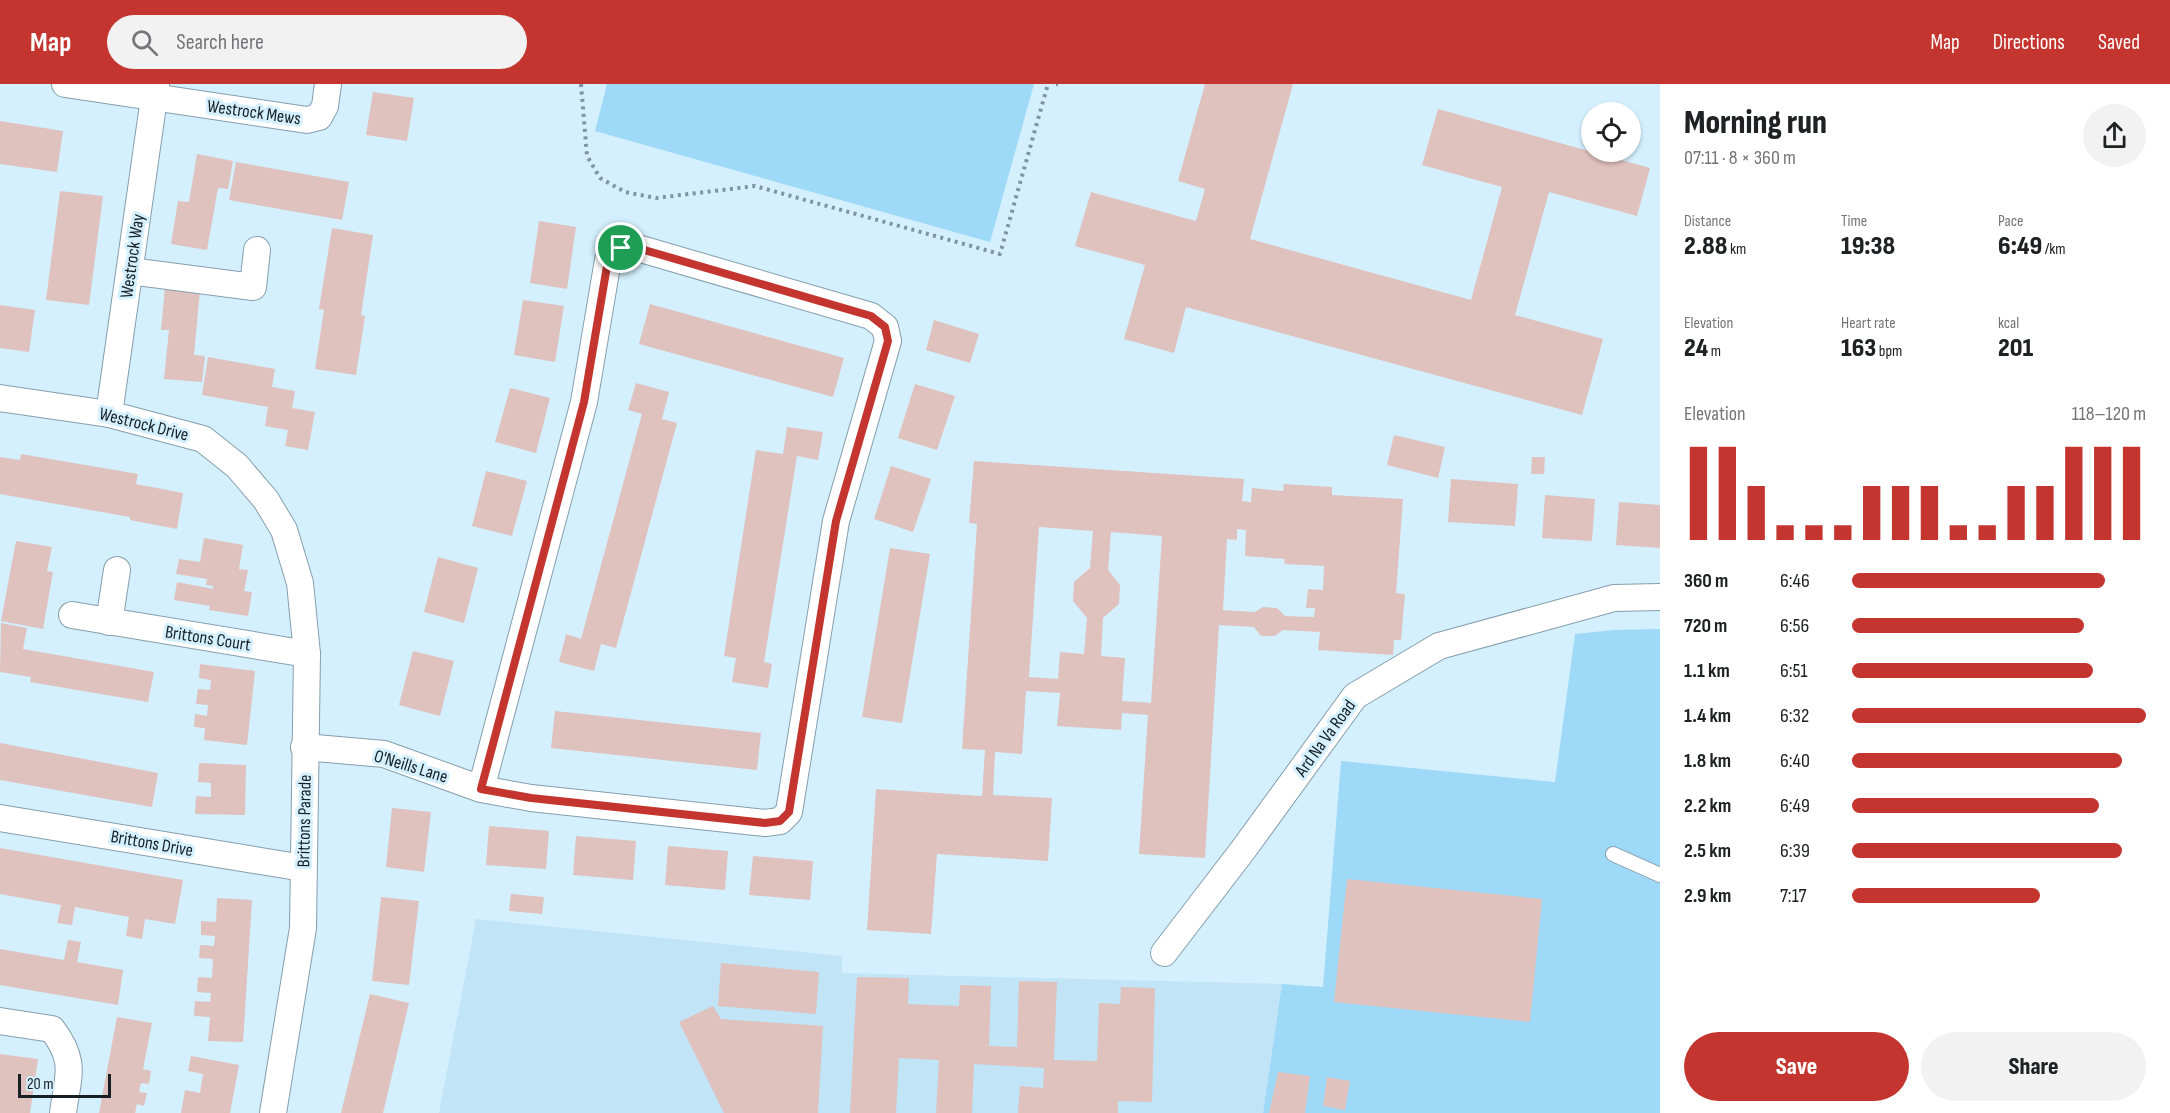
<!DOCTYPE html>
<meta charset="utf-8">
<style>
:root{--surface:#fff;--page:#f2f2f2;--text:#202124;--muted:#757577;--accent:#c3352e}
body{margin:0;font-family:"Sofia Sans Condensed",sans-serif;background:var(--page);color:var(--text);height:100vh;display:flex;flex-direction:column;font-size:22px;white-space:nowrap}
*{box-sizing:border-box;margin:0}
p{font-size:20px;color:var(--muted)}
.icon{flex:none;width:33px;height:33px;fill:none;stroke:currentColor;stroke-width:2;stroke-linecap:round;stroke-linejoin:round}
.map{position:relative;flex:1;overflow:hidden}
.side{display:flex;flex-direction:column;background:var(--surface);width:510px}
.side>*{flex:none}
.tools{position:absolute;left:1581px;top:18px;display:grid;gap:12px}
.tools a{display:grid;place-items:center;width:60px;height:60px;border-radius:50%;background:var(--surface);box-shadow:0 2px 4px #0004;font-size:30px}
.scale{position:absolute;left:18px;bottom:15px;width:93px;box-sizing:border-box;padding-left:6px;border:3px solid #151f24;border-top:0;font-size:16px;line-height:21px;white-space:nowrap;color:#151f24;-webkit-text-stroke:4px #d4f0fe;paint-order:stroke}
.pin{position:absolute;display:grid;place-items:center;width:51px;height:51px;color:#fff;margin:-26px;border:3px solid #fff;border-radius:50%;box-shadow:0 2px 6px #0007}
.round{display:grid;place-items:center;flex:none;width:63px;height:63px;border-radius:32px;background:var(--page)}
.overview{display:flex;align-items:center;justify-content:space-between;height:102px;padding:0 24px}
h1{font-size:33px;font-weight:800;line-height:45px}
.metrics{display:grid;grid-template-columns:repeat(3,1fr);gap:9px;height:102px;padding:6px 24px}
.metrics div{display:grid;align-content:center}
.metrics b{font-size:26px;font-weight:800}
.metrics small{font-size:16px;font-weight:400}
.metrics p{font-size:16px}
.chart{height:168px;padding:12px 24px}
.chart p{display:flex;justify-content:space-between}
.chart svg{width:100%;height:108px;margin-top:6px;stroke:var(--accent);stroke-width:6}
.primary-button{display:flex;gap:12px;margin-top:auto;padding:12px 24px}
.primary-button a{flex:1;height:69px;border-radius:36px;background:var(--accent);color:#fff;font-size:24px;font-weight:800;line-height:69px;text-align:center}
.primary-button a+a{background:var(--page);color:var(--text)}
ul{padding:0 24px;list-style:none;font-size:20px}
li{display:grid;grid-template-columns:96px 72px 1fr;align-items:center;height:45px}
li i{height:15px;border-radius:8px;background:var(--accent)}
header{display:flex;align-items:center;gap:36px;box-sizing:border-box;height:84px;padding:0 30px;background:var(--accent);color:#fff}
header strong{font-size:28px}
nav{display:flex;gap:33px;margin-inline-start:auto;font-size:21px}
.search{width:420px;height:54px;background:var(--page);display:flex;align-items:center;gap:15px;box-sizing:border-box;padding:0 21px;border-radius:33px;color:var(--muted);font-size:22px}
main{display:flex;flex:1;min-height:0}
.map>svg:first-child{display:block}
.built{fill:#c1e5f7}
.green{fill:#9ed9f8}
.building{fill:#dfc1bd;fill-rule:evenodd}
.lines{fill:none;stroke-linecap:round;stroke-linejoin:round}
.service-casing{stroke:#859eac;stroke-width:16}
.minor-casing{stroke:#859eac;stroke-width:28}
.path{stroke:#80949e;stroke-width:4;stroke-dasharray:3 4.5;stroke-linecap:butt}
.service{stroke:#fff;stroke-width:14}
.minor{stroke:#fff;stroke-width:26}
.route-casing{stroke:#fff;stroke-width:12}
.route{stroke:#c3352e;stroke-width:8}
.labels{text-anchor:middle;stroke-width:6;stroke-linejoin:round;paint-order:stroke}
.street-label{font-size:18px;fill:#151f24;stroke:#d4f0fe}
</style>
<header>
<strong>Map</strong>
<div class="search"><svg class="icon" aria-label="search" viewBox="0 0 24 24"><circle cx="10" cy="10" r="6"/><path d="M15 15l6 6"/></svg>Search here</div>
<nav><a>Map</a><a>Directions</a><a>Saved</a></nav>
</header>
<main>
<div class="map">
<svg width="1660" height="1029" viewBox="0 0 1660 1029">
<rect width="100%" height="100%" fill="#d4f0fe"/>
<!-- built -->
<polygon class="built" points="476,835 842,872 842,889 1282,900 1263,1029 439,1029"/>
<!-- green -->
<g class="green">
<polygon points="607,0 1034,0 990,158 595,47"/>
<polygon points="1660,545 1660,1029 1263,1029 1282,900 1323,903 1341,677 1555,698 1575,550 1614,546"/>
</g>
<!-- building -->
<g class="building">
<polygon points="1205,0 1293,0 1250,155 1471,216 1502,103 1422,81 1438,25 1650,84 1637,132 1549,108 1515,231 1603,255 1582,331 1186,223 1174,269 1124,255 1145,181 1075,162 1091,108 1196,137 1205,105 1178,97"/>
<polygon points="373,8 414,14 407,57 366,51"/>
<polygon points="0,37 63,47 57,88 0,80"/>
<polygon points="197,70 233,77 228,105 218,104 207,166 171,160 178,117 189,118"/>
<polygon points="236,78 349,98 342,136 229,116"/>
<polygon points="60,107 103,112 89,221 46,216"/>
<polygon points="539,137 576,143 567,205 530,199"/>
<polygon points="332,144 373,151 361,231 365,232 356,291 315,285 324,226 319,225"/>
<polygon points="165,203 200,206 194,271 205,272 202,298 164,295 169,246 161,246"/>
<polygon points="523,216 564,222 555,278 514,271"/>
<polygon points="650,220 844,274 833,313 639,260"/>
<polygon points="0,221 35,226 29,268 0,264"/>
<polygon points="934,236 979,250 970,279 926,266"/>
<polygon points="208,273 275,285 272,303 295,307 292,324 315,328 308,366 285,362 288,346 265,342 268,323 202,311"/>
<polygon points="636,299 669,308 662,335 677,339 616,564 601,560 594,587 559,578 566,550 581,555 642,330 628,326"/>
<polygon points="915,300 955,312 937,366 898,354"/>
<polygon points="510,304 550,314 536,369 495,358"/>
<polygon points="787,343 823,348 818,376 797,372 764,578 772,580 768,604 732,598 736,574 724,572 756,366 783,370"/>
<polygon points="1394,351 1445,363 1438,394 1387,381"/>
<polygon points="21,370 138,390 136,400 183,409 177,445 130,436 130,433 0,410 0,373 20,376"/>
<polygon points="1532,373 1545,373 1544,390 1531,390"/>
<path d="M974,377L1244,395L1242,417L1251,418L1252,404L1283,407L1284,400L1332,403V411L1403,415L1396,509L1405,510L1401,556H1394L1393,571L1318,566L1320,548L1283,546L1275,552H1261L1254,543L1219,541L1205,774L1139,770L1148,631L1122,629L1121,646L1057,642L1060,609L1026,607L1022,670L995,668L993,711L1052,714L1048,777L937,770L931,850L867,846L876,705L982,712L985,666L962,665L977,440L969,439ZM1039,443L1093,447L1090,484L1074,498L1073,517L1087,534L1084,570L1060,568L1058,595L1029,593ZM1237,445L1246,446L1245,472L1285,475L1284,480L1324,482L1323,506L1308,505L1306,524H1315L1314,533L1285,532L1277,524L1263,523L1255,528L1223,526L1227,455L1237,456ZM1111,448L1162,452L1151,619L1122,617L1125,574L1101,572L1103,534L1119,520L1120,501L1108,486Z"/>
<polygon points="891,382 931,395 913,448 874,435"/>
<polygon points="486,387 527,397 512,452 472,442"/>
<polygon points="1451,395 1518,400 1515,442 1448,438"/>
<polygon points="1545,411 1595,415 1592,457 1542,454"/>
<polygon points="1619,418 1660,421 1660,464 1616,461"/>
<polygon points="204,454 243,461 239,485 248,486 244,507 252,508 248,532 209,526 210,522 174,516 177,498 213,505 213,502 206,501 207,495 176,490 179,475 200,478"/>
<polygon points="16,457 52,463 47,487 53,488 43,545 1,537"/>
<polygon points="890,464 930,470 902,639 862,633"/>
<polygon points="438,473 478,484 464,539 424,528"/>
<polygon points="1,539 27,544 23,565 154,588 148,618 30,598 31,593 0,588"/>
<polygon points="413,567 454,577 440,632 399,621"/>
<polygon points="200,580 255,587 247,661 204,656 205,644 194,643 195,630 207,632 208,621 196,620 198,605 210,606 211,596 199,594"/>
<polygon points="555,627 761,649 757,686 551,664"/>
<polygon points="0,659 158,689 152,723 0,696"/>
<polygon points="199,679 246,681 245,731 195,730 196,712 211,713 211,699 198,698"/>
<polygon points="392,724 431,728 424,788 386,783"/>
<polygon points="489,742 549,747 546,785 486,781"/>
<polygon points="576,752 636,757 633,796 573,791"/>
<polygon points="668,762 728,767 725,806 665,801"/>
<polygon points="0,764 183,796 175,840 145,835 142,855 126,852 129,833 75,823 72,841 57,839 61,821 0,810"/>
<polygon points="753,772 813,777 810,816 749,811"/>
<polygon points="1347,795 1542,815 1530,938 1334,918"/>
<polygon points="511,810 544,813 542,830 509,827"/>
<polygon points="381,813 419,817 409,901 372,897"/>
<polygon points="217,814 252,816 243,958 208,957 210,933 194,932 195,917 210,918 211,909 197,908 198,893 212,894 213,875 199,874 200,861 214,862 215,852 201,851 201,837 216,838"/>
<polygon points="68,856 81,858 77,878 123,886 118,921 0,901 0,865 64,876"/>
<polygon points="721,879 819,888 816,930 718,922"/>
<polygon points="857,893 909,894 908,920 959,922 960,901 991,902 989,962 1017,963 1019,897 1057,898 1054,976 1097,977 1099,919 1120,920 1121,903 1155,904 1152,1018 1118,1017 1118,1029 1018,1029 1020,1002 1043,1004 1044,984 974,980 972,1029 936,1029 939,976 899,974 896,1029 850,1029"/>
<polygon points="370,910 409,919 383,1029 341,1029"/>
<polygon points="713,922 721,935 823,942 818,1029 724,1029 679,938"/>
<polygon points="117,933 152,939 143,985 151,987 149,1000 141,999 139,1008 147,1009 144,1022 137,1020 135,1029 99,1029"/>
<polygon points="0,970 38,975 30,1029 0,1029"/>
<polygon points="191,972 239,981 230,1029 181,1029 185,1006 200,1009 203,990 188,987"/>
<polygon points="1278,988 1310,992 1305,1029 1269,1029"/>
<polygon points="1327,993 1350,997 1345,1026 1323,1022"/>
</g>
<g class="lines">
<defs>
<polyline id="service" points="1613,770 1660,791"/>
<g id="minor">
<polyline points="65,0 307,36 319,33 325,22 328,0"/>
<polyline points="130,187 253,203 257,166"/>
<polyline points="0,314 109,330 203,355 237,382 266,416 284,446 300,499 307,570 303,844 273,1029"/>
<polyline points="109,330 156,0"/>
<polyline points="72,531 307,570"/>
<polyline points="109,538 117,486"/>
<polyline points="304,663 384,670 481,705 531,714 765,739 780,737 789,728 836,437 888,257 885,243 871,232 641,165 621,164 608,176 584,318 481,705"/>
<polyline points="0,734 303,784"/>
<polyline points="1164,869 1243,766 1355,612 1439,562 1614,514 1660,513"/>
<path d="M0,937L52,945C77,978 68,991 63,1029"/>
</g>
</defs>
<!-- service casing -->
<use href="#service" class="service-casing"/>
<!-- minor casing -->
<use href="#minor" class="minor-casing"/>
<!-- path -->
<g class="path">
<polyline points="581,0 587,72 600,94 625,108 656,114 755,102 1000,170 1048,0"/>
<polyline points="1056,0 1058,0"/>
</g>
<!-- service -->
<use href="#service" class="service"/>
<!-- minor -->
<use href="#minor" class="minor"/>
</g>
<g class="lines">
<defs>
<polygon id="route" points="621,164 641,165 871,232 885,243 888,257 836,437 789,728 780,737 765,739 531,714 481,705 584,318 608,176"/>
</defs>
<!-- route casing -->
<use href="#route" class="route-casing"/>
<!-- route -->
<use href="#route" class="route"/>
</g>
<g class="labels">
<!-- street labels -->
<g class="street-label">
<text transform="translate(254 28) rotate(8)" y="6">Westrock Mews</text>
<text transform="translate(132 172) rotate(-82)" y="6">Westrock Way</text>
<text transform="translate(144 340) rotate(14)" y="6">Westrock Drive</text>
<text transform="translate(208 554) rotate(9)" y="6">Brittons Court</text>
<text transform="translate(1325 654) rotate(-54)" y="6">Ard Na Va Road</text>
<text transform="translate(411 682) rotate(17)" y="6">O'Neills Lane</text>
<text transform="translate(304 737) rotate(-89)" y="6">Brittons Parade</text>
<text transform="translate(152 759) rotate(10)" y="6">Brittons Drive</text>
</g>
</g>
</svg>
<div class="tools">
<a><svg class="icon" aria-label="locate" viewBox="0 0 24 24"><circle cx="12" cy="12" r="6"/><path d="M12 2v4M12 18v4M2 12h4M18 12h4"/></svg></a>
</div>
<div class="scale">20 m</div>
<div class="pin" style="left:621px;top:164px;background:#1e9e55"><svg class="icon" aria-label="arrive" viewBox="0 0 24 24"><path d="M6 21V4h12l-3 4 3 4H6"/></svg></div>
</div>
<section class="side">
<div class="overview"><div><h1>Morning run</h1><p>07:11 · 8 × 360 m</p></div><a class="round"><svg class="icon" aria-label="share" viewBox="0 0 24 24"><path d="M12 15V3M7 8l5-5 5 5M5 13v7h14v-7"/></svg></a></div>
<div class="metrics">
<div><p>Distance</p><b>2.88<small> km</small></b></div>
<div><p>Time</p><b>19:38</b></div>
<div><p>Pace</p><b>6:49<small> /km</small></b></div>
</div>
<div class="metrics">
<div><p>Elevation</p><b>24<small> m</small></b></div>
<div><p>Heart rate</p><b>163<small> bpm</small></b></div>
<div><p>kcal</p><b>201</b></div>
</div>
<div class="chart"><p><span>Elevation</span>118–120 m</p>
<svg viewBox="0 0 160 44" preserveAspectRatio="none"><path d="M5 44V6M15 44V6M25 44V22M35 44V38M45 44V38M55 44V38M65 44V22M75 44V22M85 44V22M95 44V38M105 44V38M115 44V22M125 44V22M135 44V6M145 44V6M155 44V6"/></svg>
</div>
<ul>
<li><b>360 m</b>6:46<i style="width:86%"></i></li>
<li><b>720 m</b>6:56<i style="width:79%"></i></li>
<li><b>1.1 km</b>6:51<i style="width:82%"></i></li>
<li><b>1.4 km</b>6:32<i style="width:100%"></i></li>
<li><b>1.8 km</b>6:40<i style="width:92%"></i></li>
<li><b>2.2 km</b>6:49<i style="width:84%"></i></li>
<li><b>2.5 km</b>6:39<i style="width:92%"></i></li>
<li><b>2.9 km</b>7:17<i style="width:64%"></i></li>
</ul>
<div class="primary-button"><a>Save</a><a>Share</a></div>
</section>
</main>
